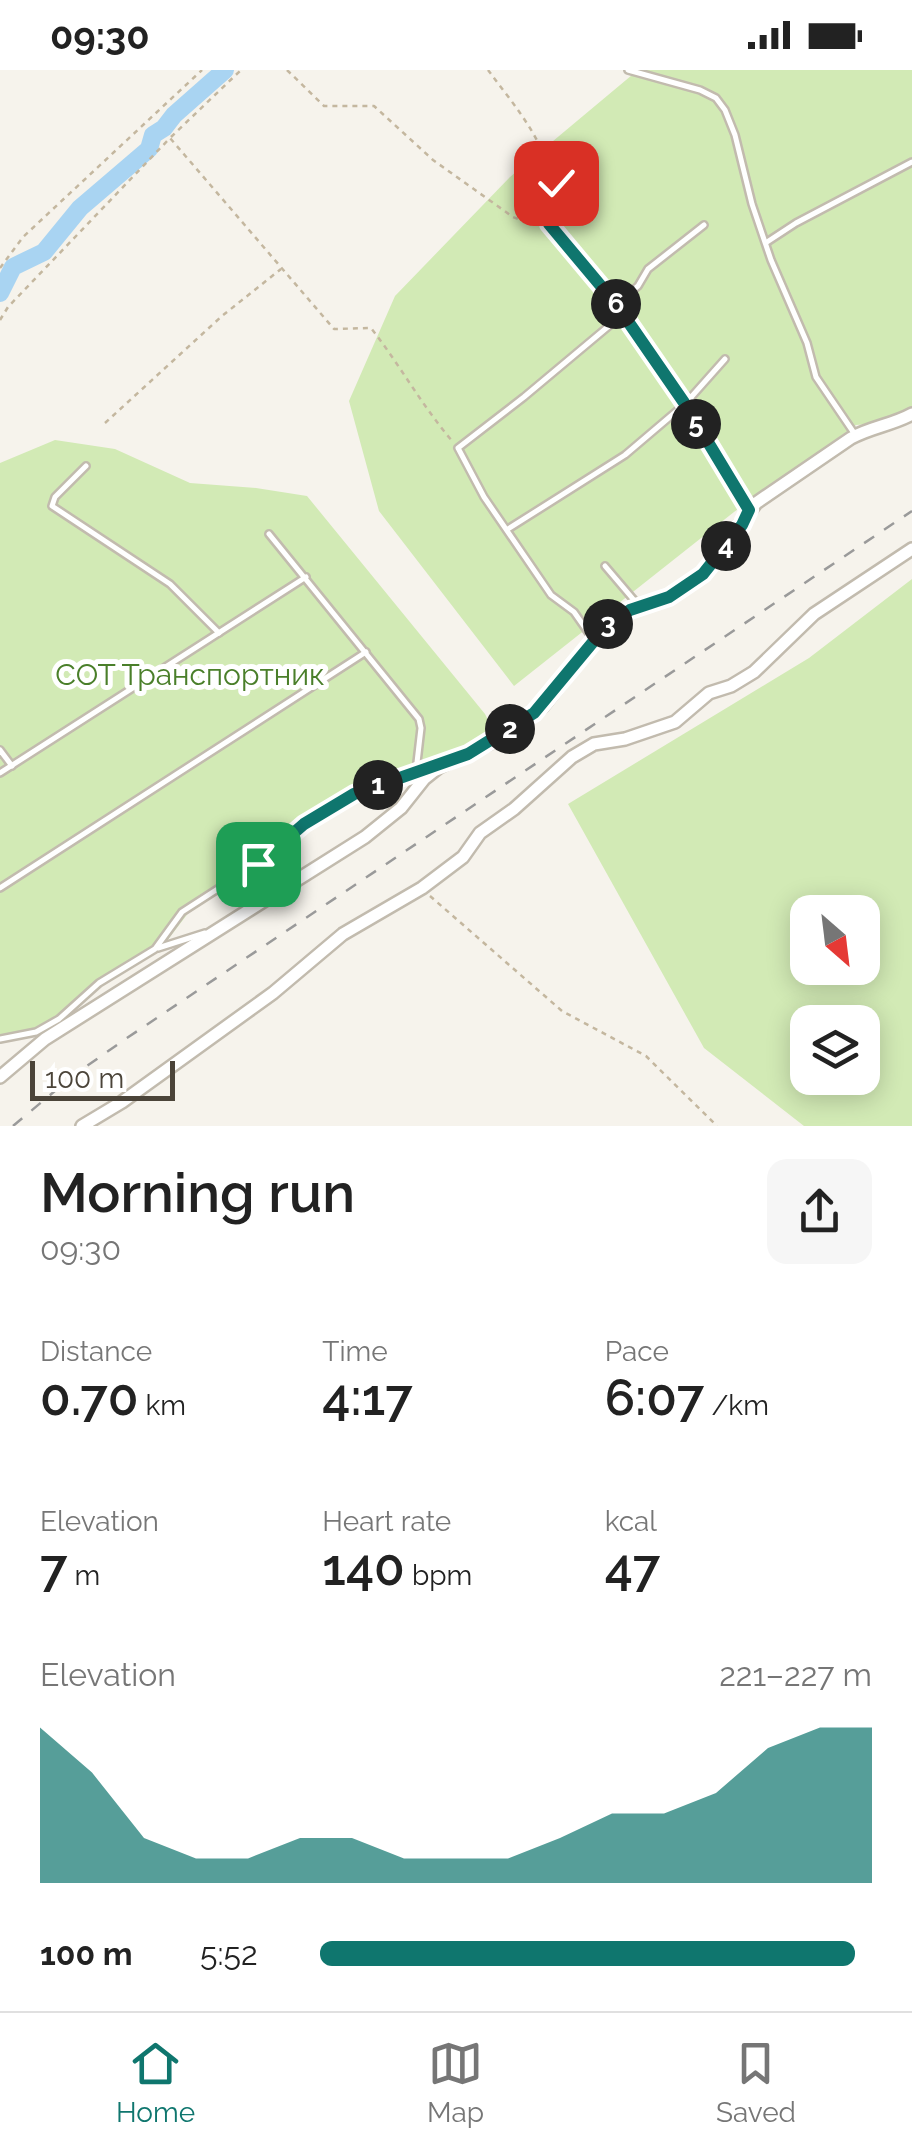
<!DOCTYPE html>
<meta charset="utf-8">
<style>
:root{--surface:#fff;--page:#f6f6f6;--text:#222;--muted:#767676;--line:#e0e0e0;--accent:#0f766e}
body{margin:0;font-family:Raleway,sans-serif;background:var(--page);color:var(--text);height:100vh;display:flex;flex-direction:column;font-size:38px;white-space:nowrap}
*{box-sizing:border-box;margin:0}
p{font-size:32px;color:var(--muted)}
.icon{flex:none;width:55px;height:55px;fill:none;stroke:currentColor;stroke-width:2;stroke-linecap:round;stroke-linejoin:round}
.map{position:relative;height:1056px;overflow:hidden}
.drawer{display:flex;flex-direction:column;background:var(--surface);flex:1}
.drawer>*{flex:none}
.needle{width:65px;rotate:152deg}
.controls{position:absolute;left:790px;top:825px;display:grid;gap:20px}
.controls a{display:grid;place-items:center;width:90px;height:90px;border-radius:20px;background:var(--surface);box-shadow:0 5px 25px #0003;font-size:50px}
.scale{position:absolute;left:30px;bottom:25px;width:145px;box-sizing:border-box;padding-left:10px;border:5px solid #4b4439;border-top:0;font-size:28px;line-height:35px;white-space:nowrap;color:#4b4439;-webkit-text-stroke:8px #fff;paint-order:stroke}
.pin{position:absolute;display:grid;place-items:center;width:85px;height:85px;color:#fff;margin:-42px;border-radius:20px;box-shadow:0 5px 15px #0006}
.km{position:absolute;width:50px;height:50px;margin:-25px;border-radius:50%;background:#222;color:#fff;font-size:28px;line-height:50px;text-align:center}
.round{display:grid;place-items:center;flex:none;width:105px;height:105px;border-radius:20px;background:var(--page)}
.headline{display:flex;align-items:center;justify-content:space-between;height:170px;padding:0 40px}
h1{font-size:55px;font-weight:600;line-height:75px}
.metrics{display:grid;grid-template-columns:repeat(3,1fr);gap:15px;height:170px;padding:10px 40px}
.metrics div{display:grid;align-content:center}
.metrics b{font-size:50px;font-weight:600}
.metrics small{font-size:28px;font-weight:400}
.metrics p{font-size:28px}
.chart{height:280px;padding:20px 40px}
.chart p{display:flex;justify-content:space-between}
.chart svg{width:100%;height:180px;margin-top:10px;fill:var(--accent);opacity:.7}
ul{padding:0 40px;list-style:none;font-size:32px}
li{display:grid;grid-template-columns:160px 120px 1fr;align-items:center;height:75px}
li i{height:25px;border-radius:12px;background:var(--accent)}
.status{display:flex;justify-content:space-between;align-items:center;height:70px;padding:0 50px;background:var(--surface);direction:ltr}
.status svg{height:28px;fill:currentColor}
.tab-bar{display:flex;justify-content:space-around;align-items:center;height:140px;border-top:2px solid var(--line);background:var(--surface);font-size:28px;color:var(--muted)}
.tab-bar a{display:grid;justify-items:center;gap:5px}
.tab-bar .active{color:var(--accent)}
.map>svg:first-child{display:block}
.green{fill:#d2eab5;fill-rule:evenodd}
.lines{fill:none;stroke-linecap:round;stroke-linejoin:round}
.river{stroke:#a9d4f2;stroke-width:18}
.service-casing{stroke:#c2bbae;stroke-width:10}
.minor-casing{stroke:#c2bbae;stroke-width:16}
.path{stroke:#c4b79f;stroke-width:2.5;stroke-dasharray:5 5;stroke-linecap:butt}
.service{stroke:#fff;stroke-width:5}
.minor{stroke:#fff;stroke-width:11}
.rail{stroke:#9a9a9a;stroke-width:2.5;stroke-dasharray:12 12;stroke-linecap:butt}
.route-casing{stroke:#fff;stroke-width:20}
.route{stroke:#0f766e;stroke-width:12}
.labels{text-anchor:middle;stroke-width:10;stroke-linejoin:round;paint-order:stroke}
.park-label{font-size:30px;fill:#4a7f2a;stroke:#fff}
</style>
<div class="status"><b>09:30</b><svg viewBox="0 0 49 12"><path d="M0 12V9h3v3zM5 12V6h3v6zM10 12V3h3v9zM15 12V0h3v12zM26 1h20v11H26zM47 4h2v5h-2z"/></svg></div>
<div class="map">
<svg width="912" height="1056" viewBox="0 0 912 1056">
<rect width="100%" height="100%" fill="#f6f3ec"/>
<!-- green -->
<g class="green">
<polygon points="638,0 912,0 912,347 907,351 856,355 734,442 514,616 379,441 349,331 395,226 510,107"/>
<polygon points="55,370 115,379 190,413 256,418 307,426 485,644 500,674 468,691 359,728 303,759 265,794 189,842 160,880 99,918 62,950 34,966 0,973 0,393"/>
<path d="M912,509V1056H804L704,978L568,734L809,588ZM862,842V898H808V842ZM862,952V1008H808V952Z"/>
</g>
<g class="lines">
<!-- river -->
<polyline class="river" points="0,223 13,197 44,182 80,138 149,79 153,65 164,58 174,45 225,0"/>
<defs>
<g id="service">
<polyline points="628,0 700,20 716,28 725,40 735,65 752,134 771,190 807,273 816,307 854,363"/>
<polyline points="549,154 616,234 685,334 749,440"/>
<polyline points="767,172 796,153 912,92"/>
<polyline points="616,234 638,216 648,199 704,155"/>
<polyline points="86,396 55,427 52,436 170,514 219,563"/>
<polyline points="508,459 625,385 685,334 725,289"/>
<polyline points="269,464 419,649 421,658 416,701"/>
<polyline points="605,496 639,536"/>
<polyline points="593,569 574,542 551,525 484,427 458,378 524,327 622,245"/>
<polyline points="0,680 12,696"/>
<polyline points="0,703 306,507"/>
<polyline points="0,818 366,582"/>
<polyline points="158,878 205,863"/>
<polyline points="0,969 36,962 59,949 99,913 155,879 182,842 258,793 304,754 354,724 434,698"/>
</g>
<g id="minor">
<path d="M0,1007L45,969L365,767L401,738L424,709L439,697L490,673L542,637L608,554L630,540L669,527L703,504L756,433L851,368C871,357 892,355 912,344"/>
<polyline points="82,1056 122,1032 273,923 343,864 422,818 463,787 480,763 514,739 572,687 594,674 625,669 675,652 709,623 731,616 754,602 814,544 912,479"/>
</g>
</defs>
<!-- service casing -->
<use href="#service" class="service-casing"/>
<!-- minor casing -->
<use href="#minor" class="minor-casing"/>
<!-- path -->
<g class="path">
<polyline points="287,0 324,36 374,36 433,90 513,147 528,153 541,154"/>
<path d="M488,0C520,43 565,93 550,149"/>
<polyline points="171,67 241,0"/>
<polyline points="0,198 23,167 202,0"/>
<path d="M0,250L8,237L170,68L334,259L371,258C400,295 422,336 453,372"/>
<polyline points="105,353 222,246 281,199"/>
<polyline points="430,826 562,941 646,986 717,1056"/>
</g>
<!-- service -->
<use href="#service" class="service"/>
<!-- minor -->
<use href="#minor" class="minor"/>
<!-- rail -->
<polyline class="rail" points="13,1056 74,1005 124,970 912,441"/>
</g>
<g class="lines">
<defs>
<polyline id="route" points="258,794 304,754 354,724 468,684 534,643 608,554 630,540 669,527 703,504 742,455 749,440 685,334 616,234 549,154 556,113"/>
</defs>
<!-- route casing -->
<use href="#route" class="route-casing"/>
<!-- route -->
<use href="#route" class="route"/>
</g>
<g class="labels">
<!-- park labels -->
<g class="park-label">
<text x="190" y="615">СОТ Транспортник</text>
</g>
</g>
</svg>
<div class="controls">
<a><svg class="needle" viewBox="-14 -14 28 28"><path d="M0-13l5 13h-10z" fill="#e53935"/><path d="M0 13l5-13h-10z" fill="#767676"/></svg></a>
<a><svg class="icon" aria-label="layers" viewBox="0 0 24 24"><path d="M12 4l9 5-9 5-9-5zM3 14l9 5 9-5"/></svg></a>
</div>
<div class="scale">100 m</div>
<div class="pin" style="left:258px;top:794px;background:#1e9e55"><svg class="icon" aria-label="arrive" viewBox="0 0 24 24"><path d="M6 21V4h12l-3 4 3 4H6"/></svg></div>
<div class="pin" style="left:556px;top:113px;background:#d93025"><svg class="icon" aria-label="check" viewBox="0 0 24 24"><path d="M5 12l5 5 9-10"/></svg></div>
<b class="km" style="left:378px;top:715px">1</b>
<b class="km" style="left:510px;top:659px">2</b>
<b class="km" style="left:608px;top:554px">3</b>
<b class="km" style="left:726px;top:476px">4</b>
<b class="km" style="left:696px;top:354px">5</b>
<b class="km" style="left:616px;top:234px">6</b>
</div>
<section class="drawer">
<div class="headline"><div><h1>Morning run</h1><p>09:30</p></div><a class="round"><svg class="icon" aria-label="share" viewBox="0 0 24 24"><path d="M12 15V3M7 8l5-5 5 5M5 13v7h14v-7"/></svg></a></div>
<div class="metrics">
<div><p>Distance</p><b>0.70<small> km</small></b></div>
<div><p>Time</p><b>4:17</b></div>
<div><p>Pace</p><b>6:07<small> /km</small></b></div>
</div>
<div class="metrics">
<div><p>Elevation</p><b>7<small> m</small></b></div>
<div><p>Heart rate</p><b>140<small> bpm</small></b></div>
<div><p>kcal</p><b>47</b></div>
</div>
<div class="chart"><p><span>Elevation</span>221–227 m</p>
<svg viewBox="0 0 160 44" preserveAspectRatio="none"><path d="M0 44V6L10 17L20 33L30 38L40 38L50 33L60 33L70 38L80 38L90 38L100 33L110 27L120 27L130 22L140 11L150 6L160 6V44z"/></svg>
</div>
<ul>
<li><b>100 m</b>5:52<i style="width:97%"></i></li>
</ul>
</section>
<nav class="tab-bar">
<a class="active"><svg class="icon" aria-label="home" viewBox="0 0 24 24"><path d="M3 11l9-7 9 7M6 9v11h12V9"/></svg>Home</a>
<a><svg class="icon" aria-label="map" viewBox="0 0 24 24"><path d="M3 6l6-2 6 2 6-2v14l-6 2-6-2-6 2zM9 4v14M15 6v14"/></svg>Map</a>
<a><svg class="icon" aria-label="saved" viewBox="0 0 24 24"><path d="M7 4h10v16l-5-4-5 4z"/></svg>Saved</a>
</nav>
